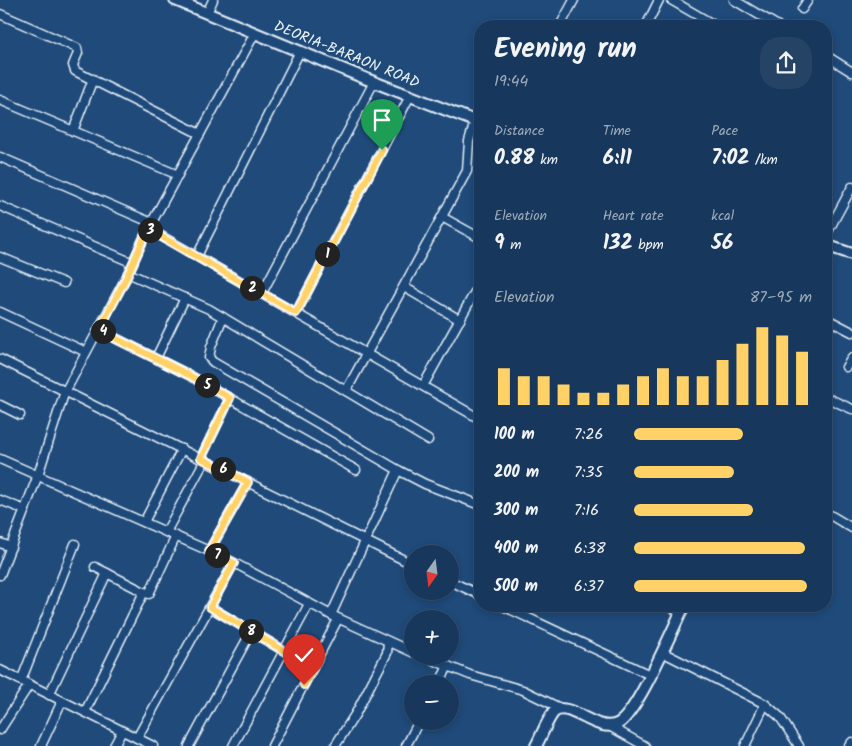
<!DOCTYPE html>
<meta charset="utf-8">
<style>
:root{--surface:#17385c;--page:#244365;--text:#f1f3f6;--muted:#9eacbb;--line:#365272;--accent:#ffd166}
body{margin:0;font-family:Kalam,sans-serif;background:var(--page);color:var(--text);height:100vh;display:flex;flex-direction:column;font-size:19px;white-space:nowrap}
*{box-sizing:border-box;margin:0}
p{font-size:16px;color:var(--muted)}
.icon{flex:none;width:28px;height:28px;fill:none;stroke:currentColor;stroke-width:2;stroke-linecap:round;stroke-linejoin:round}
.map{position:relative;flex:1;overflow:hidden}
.panel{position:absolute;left:474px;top:20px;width:358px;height:592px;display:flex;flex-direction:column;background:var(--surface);border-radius:20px;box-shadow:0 2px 8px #0003,0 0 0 1px var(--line)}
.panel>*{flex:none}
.needle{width:32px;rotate:194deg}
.buttons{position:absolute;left:404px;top:545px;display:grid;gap:10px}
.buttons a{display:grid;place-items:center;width:55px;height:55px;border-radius:50%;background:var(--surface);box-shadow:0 2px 8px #0003,0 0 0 1px var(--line);font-size:25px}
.pin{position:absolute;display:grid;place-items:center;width:42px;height:42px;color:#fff;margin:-51px -21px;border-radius:50% 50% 50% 0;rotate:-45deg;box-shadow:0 0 5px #0007}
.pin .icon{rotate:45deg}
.km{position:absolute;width:25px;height:25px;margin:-12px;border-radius:50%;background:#222;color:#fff;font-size:14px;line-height:25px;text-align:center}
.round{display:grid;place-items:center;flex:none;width:52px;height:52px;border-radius:20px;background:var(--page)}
.overview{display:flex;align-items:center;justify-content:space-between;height:85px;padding:0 20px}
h1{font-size:28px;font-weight:700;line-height:38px}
.metrics{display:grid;grid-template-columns:repeat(3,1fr);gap:8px;height:85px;padding:5px 20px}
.metrics div{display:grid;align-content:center}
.metrics b{font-size:21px;font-weight:700}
.metrics small{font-size:14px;font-weight:400}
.metrics p{font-size:14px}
.chart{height:140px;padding:10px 20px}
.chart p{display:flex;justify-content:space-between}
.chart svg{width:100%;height:90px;margin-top:5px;stroke:var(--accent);stroke-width:6}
ul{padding:0 20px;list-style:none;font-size:16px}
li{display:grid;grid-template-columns:80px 60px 1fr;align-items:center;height:38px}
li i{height:12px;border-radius:6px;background:var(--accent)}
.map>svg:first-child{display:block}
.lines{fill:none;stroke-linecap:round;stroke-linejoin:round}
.street-casing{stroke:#e8f1f8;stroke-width:11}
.secondary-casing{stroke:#e8f1f8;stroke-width:14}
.street{stroke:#1f4a7a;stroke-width:8}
.secondary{stroke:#1f4a7a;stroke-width:10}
.route-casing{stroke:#fff;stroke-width:10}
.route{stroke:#ffd166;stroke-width:6}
.labels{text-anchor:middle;stroke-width:5;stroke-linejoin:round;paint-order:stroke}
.street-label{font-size:15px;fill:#e8f1f8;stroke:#1f4a7a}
</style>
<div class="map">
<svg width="852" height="746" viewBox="0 0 852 746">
<rect width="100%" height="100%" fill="#1f4a7a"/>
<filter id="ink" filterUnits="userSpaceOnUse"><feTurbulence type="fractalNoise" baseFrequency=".02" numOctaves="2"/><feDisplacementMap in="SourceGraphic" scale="10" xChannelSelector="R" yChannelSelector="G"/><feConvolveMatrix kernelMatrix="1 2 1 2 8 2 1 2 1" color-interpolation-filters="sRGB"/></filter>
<g filter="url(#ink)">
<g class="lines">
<defs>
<g id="street">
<polyline points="671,0 716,26"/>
<polyline points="734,0 778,26"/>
<polyline points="802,9 808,0"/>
<polyline points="207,13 213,0"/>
<polyline points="0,14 77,48 78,53 73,65 75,71 200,134"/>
<polyline points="560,26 574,0"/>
<polyline points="646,26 659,0"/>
<polyline points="825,55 852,72"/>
<polyline points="0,100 178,175"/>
<polyline points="73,131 93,79"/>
<polyline points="0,157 152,223"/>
<polyline points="0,206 133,263"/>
<polyline points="442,217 480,238"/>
<polyline points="149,229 480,419"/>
<polyline points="825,237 852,187"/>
<polyline points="197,256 300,51"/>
<polyline points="0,257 64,283"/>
<polyline points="128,273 209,309 428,440"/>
<polyline points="404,287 460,320"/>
<polyline points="262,293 374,82"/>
<polyline points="0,312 86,352"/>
<polyline points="296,313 410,96"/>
<polyline points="223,317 211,347 209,358 213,362 398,470 425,484 480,505"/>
<polyline points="825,318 852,332"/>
<polyline points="99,330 189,375 356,470"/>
<polyline points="156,358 185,298"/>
<polyline points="0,359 412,564"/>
<polyline points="846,367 852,358"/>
<polyline points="423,386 476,290"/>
<polyline points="346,391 467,171 469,141 475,121"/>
<polyline points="825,397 852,409"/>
<polyline points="0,405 20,415"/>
<polyline points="201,458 230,398"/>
<polyline points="0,459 225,558 331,615 412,652"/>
<polyline points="0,500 25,510"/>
<polyline points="825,512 852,528"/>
<polyline points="144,522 182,449"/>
<polyline points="166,532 205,460"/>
<polyline points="0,543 11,547"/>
<polyline points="209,551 248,482"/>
<polyline points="95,567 144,592 149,594 176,536"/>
<polyline points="0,575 38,475 64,394 127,276 146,233 255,33"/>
<polyline points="450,581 480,595"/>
<polyline points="503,606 650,675"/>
<polyline points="669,606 681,613"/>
<polyline points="210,607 313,668"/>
<polyline points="331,615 398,470"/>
<polyline points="662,652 765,704 780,717 799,746"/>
<polyline points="423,656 470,675 523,690 562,709"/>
<polyline points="0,670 153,746"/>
<polyline points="21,681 75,544"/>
<polyline points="439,684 448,666"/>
<polyline points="49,695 107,573"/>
<polyline points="85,712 144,592"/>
<polyline points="611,727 645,746"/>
<polyline points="0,730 29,685"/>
<polyline points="137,738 234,563"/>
<polyline points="41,746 62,701"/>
<polyline points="114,746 122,731"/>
<polyline points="189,746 251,632"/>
<polyline points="233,746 309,604"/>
<polyline points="272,746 338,619"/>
<polyline points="335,746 356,713 387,653 388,642"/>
<polyline points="406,746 419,721"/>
<polyline points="745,746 765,704"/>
<polyline points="849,746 852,742"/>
</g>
<g id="secondary">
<polyline points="175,0 374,82 480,123"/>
<polyline points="825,245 852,254"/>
<path d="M536,746C541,737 548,718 554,712C569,699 598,736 619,723C638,711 672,630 684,606"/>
</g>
</defs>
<!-- street casing -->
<use href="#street" class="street-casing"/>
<!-- secondary casing -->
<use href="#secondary" class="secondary-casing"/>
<!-- street -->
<use href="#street" class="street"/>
<!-- secondary -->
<use href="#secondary" class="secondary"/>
</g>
</g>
<g class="lines" filter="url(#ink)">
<defs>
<polyline id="route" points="304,685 313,668 210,607 234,563 209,551 248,482 201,458 230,398 189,375 99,330 127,276 148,229 296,313 382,150"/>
</defs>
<!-- route casing -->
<use href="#route" class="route-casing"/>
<!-- route -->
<use href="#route" class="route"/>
</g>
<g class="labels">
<!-- street labels -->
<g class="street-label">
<text transform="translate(347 54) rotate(22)" y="5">DEORIA-BARAON ROAD</text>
</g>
</g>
</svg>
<div class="buttons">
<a><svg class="needle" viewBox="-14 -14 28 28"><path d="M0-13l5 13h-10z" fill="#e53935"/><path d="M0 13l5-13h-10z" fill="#9eacbb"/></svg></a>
<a>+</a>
<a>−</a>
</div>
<div class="pin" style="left:382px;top:150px;background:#1e9e55"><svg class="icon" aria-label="arrive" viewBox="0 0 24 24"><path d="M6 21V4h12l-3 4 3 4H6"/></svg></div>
<div class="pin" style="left:304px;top:685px;background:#d93025"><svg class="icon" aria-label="check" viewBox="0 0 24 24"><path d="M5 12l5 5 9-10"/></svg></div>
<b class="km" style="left:327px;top:254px">1</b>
<b class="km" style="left:252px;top:288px">2</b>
<b class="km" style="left:150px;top:230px">3</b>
<b class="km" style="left:103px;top:331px">4</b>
<b class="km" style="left:207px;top:385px">5</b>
<b class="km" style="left:223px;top:469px">6</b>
<b class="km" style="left:217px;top:555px">7</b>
<b class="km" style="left:251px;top:631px">8</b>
<section class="panel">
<div class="overview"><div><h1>Evening run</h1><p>19:44</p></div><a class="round"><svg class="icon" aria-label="share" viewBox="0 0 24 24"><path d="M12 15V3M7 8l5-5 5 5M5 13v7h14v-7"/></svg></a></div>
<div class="metrics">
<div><p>Distance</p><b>0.88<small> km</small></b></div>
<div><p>Time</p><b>6:11</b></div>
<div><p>Pace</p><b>7:02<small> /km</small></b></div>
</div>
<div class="metrics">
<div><p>Elevation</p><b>9<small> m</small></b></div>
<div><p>Heart rate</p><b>132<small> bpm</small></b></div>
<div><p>kcal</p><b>56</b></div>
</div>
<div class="chart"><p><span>Elevation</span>87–95 m</p>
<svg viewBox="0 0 160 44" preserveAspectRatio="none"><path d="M5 44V26M15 44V30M25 44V30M35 44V34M45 44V38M55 44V38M65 44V34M75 44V30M85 44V26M95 44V30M105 44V30M115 44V22M125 44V14M135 44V6M145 44V10M155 44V18"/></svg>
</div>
<ul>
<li><b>100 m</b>7:26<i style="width:61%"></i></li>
<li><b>200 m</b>7:35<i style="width:56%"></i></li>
<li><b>300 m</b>7:16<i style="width:67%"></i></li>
<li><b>400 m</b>6:38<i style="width:96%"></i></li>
<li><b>500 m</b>6:37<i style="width:97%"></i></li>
</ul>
</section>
</div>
